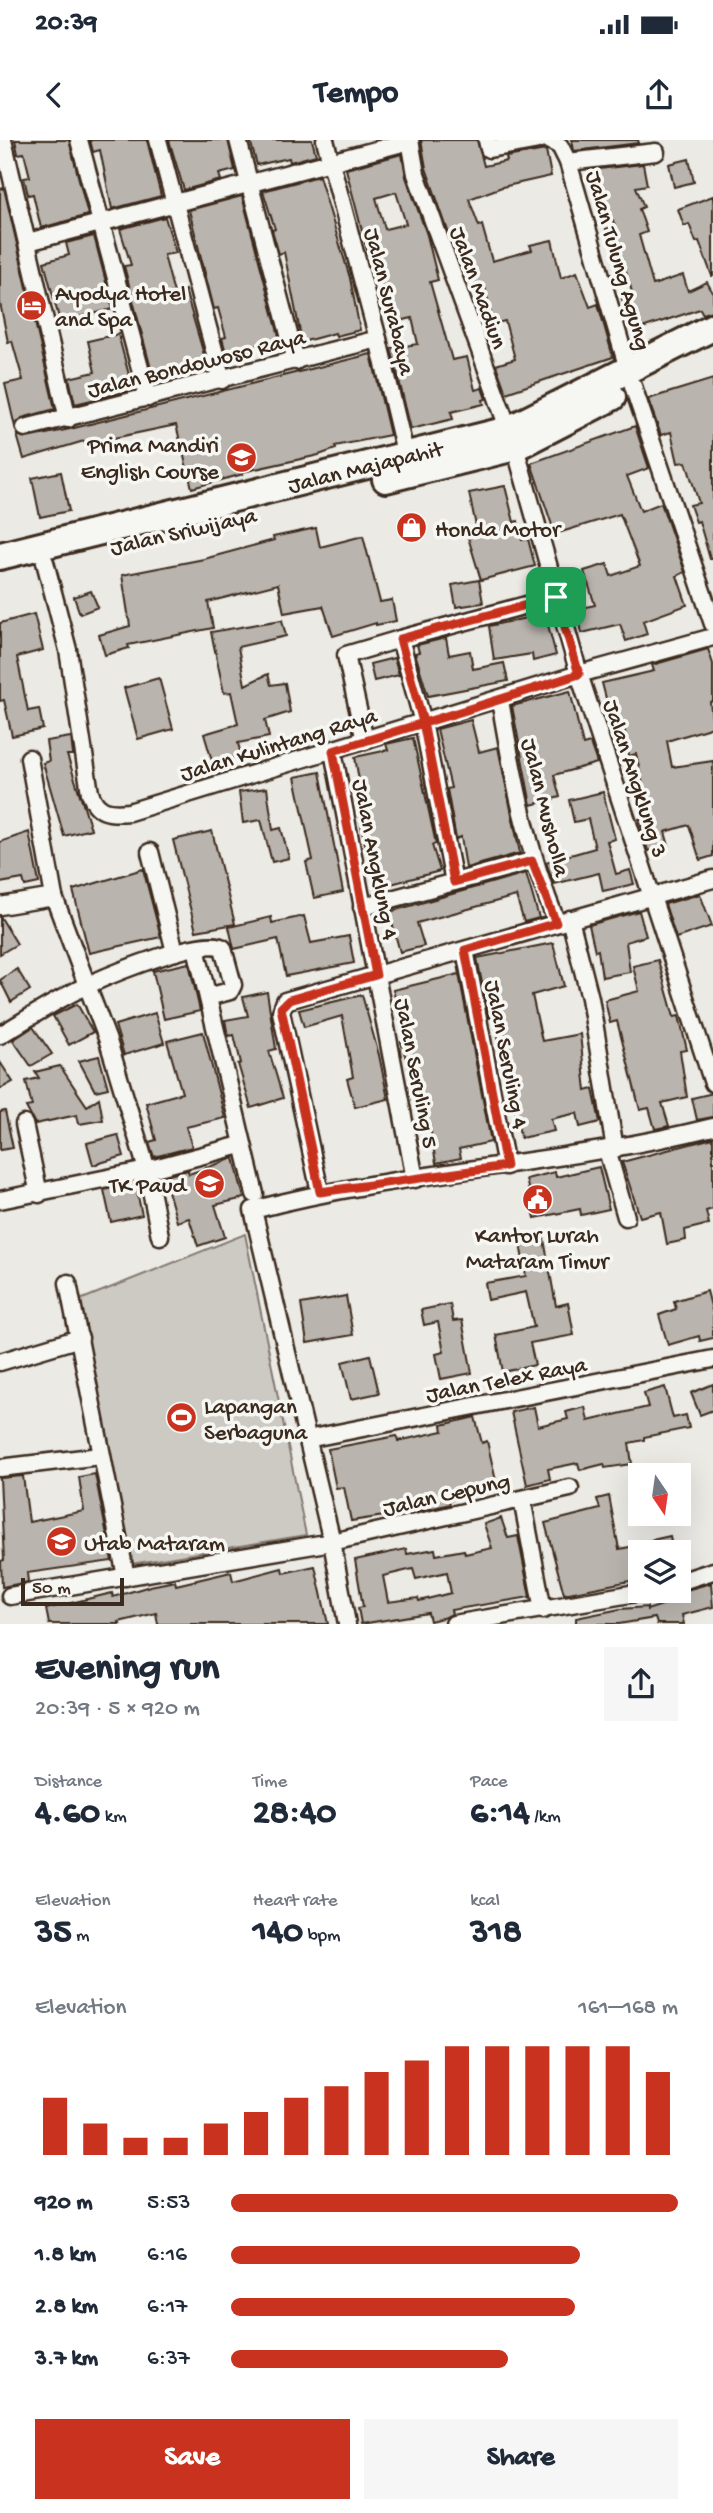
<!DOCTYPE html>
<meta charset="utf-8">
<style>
:root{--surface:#fff;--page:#f6f6f7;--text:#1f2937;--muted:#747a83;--accent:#c8321e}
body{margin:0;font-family:"Gochi Hand",sans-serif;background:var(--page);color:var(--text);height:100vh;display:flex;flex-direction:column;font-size:26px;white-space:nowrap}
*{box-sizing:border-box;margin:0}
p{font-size:23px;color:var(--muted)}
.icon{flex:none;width:38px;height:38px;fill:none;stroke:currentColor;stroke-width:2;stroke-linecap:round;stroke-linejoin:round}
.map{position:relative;height:1484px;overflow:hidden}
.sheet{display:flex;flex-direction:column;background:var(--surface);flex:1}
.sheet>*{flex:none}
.needle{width:46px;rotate:167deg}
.fabs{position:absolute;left:628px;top:1323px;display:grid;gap:14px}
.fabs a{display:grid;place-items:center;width:63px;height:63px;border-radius:0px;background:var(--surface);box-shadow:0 7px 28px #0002;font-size:35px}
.scale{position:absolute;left:21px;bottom:18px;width:103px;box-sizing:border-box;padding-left:7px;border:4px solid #3b2a1e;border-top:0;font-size:19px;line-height:24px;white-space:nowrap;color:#3b2a1e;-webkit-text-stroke:5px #f6f6f2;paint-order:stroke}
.pin{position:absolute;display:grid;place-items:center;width:60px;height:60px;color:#fff;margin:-30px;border-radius:14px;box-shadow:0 4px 10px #0006}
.round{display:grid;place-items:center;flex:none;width:74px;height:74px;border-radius:0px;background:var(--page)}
.headline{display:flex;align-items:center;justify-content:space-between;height:119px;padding:0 35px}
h1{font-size:38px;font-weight:800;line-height:52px}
.figures{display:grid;grid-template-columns:repeat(3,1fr);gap:10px;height:119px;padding:7px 35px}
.figures div{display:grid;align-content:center}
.figures b{font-size:35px;font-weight:800}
.figures small{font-size:19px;font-weight:400}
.figures p{font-size:19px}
.chart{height:196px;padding:14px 35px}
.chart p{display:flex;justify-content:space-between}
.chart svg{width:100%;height:126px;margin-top:7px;stroke:var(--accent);stroke-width:6}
.cta{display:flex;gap:14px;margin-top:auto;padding:14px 35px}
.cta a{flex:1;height:80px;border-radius:0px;background:var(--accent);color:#fff;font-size:28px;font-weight:800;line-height:80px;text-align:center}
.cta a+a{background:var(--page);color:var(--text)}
ul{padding:0 35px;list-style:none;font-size:23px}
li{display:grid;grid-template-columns:112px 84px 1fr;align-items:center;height:52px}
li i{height:18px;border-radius:9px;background:var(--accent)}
.status{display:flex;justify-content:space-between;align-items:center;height:49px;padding:0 35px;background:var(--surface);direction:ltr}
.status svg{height:19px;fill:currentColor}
header{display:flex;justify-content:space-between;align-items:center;height:91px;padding:0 35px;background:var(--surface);font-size:32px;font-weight:800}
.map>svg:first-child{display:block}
.green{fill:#cdcac4;stroke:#847a71;stroke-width:2}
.building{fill:#bab4ae;stroke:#3b2a1e;stroke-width:2;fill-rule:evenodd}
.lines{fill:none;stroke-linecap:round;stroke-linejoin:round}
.street-casing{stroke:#3b2a1e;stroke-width:21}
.primary-casing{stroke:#3b2a1e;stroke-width:32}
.street{stroke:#f6f6f2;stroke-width:16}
.primary{stroke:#f6f6f2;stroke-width:26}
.route-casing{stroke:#fff;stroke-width:14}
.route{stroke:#c8321e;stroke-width:9}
.labels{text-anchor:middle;stroke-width:7;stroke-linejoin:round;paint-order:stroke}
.street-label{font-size:23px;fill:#3b2a1e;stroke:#f6f6f2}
.poi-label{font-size:23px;fill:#3b2a1e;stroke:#f6f6f2;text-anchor:start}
</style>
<div class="status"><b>20:39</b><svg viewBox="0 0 49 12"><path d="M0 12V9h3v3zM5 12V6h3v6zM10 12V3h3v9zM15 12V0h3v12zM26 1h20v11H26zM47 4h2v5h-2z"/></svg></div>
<header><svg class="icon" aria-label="back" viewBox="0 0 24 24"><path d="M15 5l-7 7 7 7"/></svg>Tempo<svg class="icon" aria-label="share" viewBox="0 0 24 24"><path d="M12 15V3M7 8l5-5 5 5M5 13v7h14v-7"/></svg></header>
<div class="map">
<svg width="713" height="1484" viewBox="0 0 713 1484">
<rect width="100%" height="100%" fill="#ebeae5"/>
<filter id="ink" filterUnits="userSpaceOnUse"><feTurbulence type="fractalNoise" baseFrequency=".0143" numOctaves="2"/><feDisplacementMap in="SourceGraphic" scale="14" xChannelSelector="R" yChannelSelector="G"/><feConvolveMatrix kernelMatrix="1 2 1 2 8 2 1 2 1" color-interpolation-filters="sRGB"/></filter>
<g filter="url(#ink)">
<!-- green -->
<polygon class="green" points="245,1094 306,1395 125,1425 80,1160"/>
<!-- building -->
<g class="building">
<polygon points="15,0 69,0 88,75 41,88 33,54 28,55 24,38 30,37 24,13 18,14"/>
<polygon points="90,0 147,0 161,56 112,69 100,10 93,12"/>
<polygon points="169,0 228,0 235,30 219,34 221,40 184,50"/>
<polygon points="250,0 312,0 316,15 290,22 289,18 257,25"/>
<polygon points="421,0 477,0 484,26 507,21 506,17 546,10 551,36 502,47 469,59 479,86 482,85 492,121 532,110 530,105 552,100 561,138 577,132 590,167 598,164 613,217 506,253 496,225 515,219 505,181 493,184 485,147 477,150 465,108 455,111 426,28"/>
<polygon points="572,0 638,0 639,3 574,11"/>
<path d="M402,14L406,37L427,95L438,140L430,142L452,220L467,217L475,250L482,248L486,259L483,260L484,264L451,272L453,279L411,289L391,208L418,204L412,178L392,183L373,113L368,114L346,29ZM396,52L406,84L385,89L376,58Z"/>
<polygon points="689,19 694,42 674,47 669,24"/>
<polygon points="643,24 647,45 636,47 644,67 639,69 647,92 639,95 653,145 683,135 688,151 707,142 713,153 713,171 703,174 700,169 633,191 621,156 632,152 617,102 611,104 606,89 615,86 600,50 593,51 590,30"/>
<polygon points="319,36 350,138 360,190 336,196 335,193 302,202 284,112 279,114 272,90 275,89 263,51"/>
<polygon points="4,48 55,269 22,278 15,287 5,244 23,240 12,201 8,202 0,163 0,49"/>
<polygon points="242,56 280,200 253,207 255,214 228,220 222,198 226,197 218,168 214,169 189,70"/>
<polygon points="713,56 713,136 712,136 699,101 696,102 689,84 684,86 678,69"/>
<polygon points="165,77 176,113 164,115 174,153 185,150 207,225 206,230 155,244 124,126 131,125 120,89"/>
<polygon points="94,96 113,169 60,182 44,122 69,115 66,103"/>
<polygon points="118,194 133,250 75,264 69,238 95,232 88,201"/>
<polygon points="371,214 390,295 335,306 336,309 319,315 242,332 243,334 192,348 176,285 85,304 84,301 24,319 17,295 27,298 70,289"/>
<polygon points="713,239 713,419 710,419 699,381 696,382 690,365 699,363 686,322 678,323 671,292 661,295 648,259"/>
<polygon points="635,286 649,328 627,336 641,371 661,363 685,432 677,436 687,465 643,481 647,494 626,501 620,484 582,493 577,469 595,465 584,431 607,424 611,436 640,426 620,374 555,394 531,323"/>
<polygon points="61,332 69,371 40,377 32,338"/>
<polygon points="505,346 514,382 518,381 522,400 528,399 535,426 481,440 467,394 477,391 469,353"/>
<polygon points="316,388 320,407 363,396 380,462 392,460 396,481 376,485 376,483 333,496 323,466 284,473 278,444 208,462 213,488 128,505 129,508 105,515 99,495 130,486 122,435 204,419 274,400 273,397"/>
<polygon points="479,440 483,463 456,467 452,445"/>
<polygon points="91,451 98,467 80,474 74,457"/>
<polygon points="34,474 43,510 17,517 28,571 39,569 43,589 12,596 4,560 0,561 0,483"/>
<polygon points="545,474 556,515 533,521 532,514 494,520 489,486"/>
<polygon points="282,480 286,496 238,507 245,545 268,534 271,545 285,543 290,572 265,580 269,597 238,603 241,615 213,624 204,594 238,584 231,552 224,553 211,492"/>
<polygon points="446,498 449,515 470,511 473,529 504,523 508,541 428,556 415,513 419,512 417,505"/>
<polygon points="708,509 713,524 713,561 710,562 713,587 667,601 672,627 713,621 713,716 700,720 689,685 665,692 669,706 648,711 639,679 650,676 636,614 629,616 624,586 614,589 602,543 654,531 652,525"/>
<polygon points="394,518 399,535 374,541 370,524"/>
<polygon points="159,538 173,589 138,599 124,548"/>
<polygon points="570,551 583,605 590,603 597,623 554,635 560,657 531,665 512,566"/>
<polygon points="471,580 479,612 498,607 520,713 466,728 461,697 456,699 447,649 451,648 437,589"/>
<polygon points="71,597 73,615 67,615 91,689 64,696 43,623 49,621 46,601"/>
<polygon points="413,598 436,704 432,705 440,731 376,748 362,691 357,647 360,646 355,617 388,610 386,604"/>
<polygon points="320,632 343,752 314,758 306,722 313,720 295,637"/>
<polygon points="267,648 273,690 281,688 289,718 272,722 261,680 243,683 239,652"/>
<polygon points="603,652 615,699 607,701 616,734 630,730 634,744 603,751 599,733 554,744 546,722 595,708 588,679 574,682 569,660"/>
<polygon points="212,691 235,784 196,791 173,700"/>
<polygon points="29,692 39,743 25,746 23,739 0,743 0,702"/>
<polygon points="143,729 161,797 89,813 73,750"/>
<polygon points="526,733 539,778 524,782 516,756 417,783 424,806 400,812 389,772"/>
<polygon points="700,754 712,786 676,798 665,764"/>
<polygon points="639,771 646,796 626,802 630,832 602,837 598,810 595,811 589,785"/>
<polygon points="0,776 17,804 0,814"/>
<polygon points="304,776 311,803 349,796 354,823 286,836 278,799 234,809 229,787 271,777 272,783"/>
<polygon points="553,803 564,846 532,855 542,901 580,894 586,951 593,949 600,982 580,987 577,973 551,979 554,991 521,998 513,964 508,909 501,911 494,877 489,878 477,818"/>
<polygon points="658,820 674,877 679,876 687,910 680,911 687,957 662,963 669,986 655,989 649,968 640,970 617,881 610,883 605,860 639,851 633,826"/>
<polygon points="189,823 200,871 164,879 153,831"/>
<polygon points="17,829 30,850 11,862 0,840"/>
<polygon points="459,834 491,1002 459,1009 461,1018 436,1023 429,982 420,984 416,952 401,902 406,901 393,850"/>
<polygon points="267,852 276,909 269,911 283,958 251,968 238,924 241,923 234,895 228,896 225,880 248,876 243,857"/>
<polygon points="362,855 379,915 388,959 355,967 347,939 353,937 342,876 304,887 299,870"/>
<polygon points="77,864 93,892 69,905 53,876"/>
<polygon points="155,873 164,903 124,915 115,885"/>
<polygon points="33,887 52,914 31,926 13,900"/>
<polygon points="203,892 225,978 186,987 192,1007 154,1017 149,1002 156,1000 146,963 182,953 167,901"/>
<polygon points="99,916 108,948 95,951 79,921"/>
<polygon points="0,922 13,942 0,949"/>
<polygon points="60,926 87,966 99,958 103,980 79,984 77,975 35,984 26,967 32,966 26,941 39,938 35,932"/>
<polygon points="713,953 713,977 697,980 692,958"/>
<polygon points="5,971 13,1008 0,1010 0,972"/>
<polygon points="118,995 124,1016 93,1025 87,1003"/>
<polygon points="713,998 713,1069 706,1071 709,1084 685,1090 686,1100 667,1104 661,1072 640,1077 622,1022"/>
<polygon points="234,1018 244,1058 215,1065 225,1097 198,1106 189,1078 177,1082 164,1037 161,1037 188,1030 189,1034"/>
<polygon points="599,1027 609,1069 581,1075 580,1069 535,1078 526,1039 555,1032 556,1037"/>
<polygon points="135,1043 142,1075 111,1082 104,1050"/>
<polygon points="544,1099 556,1166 568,1163 574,1195 530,1203 535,1225 503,1232 496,1195 534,1187 526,1152 488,1160 485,1143 526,1136 520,1104"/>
<polygon points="707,1151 713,1174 713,1198 700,1201 699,1196 668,1205 659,1175 676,1169 674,1161"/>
<polygon points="346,1156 353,1195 307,1203 301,1164"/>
<polygon points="450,1164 453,1181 462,1180 472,1233 441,1239 436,1214 444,1212 438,1182 424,1185 421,1170"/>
<polygon points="370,1215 379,1253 351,1259 342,1222"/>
<polygon points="713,1244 713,1270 700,1275 691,1253"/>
<polygon points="665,1247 673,1278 686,1275 689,1288 644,1297 644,1300 629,1303 632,1324 605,1328 604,1324 580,1330 578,1323 548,1329 550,1339 527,1345 511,1272 534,1267 538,1286 568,1279 566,1272 585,1267 588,1281 648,1267 644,1253"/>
<polygon points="475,1277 482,1303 487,1301 498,1350 449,1360 450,1364 430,1369 351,1381 344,1347 336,1348 328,1309 397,1296 398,1301 443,1291 442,1285"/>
<polygon points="95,1334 112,1421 27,1433 28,1442 2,1447 1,1421 4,1420 0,1338 23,1336 29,1382 84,1371 79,1337"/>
<polygon points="609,1356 619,1409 640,1405 640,1439 564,1454 545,1383 600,1369 597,1359"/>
<path d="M501,1378L508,1398L518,1396L530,1457L451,1470L452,1474L446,1477L430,1481L428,1473L361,1484L358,1468L363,1467L355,1420L406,1409L407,1414L435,1409L436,1415L464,1410L465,1414L492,1408L484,1384ZM413,1429L416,1439L447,1432L451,1453L419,1461L418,1458L388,1462L383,1436Z"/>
<polygon points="670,1396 673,1412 645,1412 643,1402"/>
<polygon points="315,1426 328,1484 158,1484 156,1473 119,1482 120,1484 49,1484 46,1469 112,1453 113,1457 150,1446 175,1441 176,1445 231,1432 233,1441 282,1428 283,1433"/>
<polygon points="711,1443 713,1467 682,1475 684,1484 657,1484 655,1478 619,1484 576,1484 576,1478 620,1469 647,1467 647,1470 681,1459 679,1452"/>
</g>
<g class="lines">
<defs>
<g id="street">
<polyline points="3,0 68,279"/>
<polyline points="79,0 148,258"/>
<polyline points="158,0 222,240"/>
<polyline points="238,0 296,221"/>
<polyline points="325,0 378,199 407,321"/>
<polyline points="410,0 416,34 515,307 579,534 713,943"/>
<polyline points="487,0 489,9 539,0"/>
<polyline points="549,0 560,6 568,22 628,229"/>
<polyline points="568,22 656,12"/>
<polyline points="28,102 410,1"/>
<polyline points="633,246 713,484"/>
<polyline points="25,288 378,199"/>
<path d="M45,422L68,510L90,653C97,673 109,674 129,672L579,534L713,497"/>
<path d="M500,560C513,638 527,710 557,783"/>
<polyline points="365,601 346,515 400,499"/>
<polyline points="333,611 415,1039"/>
<polyline points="29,618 54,757 108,901 147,1030 160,1096"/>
<polyline points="150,712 175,812"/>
<polyline points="454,742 423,582 400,499 556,457"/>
<polyline points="0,766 54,757"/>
<polyline points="362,767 532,721"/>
<polyline points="570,779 590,858 615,1009"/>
<polyline points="196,808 255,1054"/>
<polyline points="465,810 506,1026"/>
<path d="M0,895C29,878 59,858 90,844C112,834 206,795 223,808L233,845L230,851L208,857"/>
<polyline points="24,984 39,1054"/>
<polyline points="607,1010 626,1077"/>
<polyline points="320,1052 281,872 285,861 713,739"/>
<polyline points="0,1060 147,1030 241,1005"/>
<polyline points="68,1143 126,1437"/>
<polyline points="0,1222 80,1198"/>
<polyline points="307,1299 713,1219"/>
<polyline points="0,1328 100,1316"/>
<polyline points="522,1359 543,1470"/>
<polyline points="679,1442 713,1431"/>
<polyline points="10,1456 332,1402 570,1348"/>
<path d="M347,1484L332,1402L253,1070C404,1030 562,1025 713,987"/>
<polyline points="454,1484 648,1451"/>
</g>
<g id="primary">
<polyline points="386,339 515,307 612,257"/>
<path id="s1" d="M0,416L508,290L713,187"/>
</g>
</defs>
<!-- street casing -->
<use href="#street" class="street-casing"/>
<!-- primary casing -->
<use href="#primary" class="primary-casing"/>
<!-- street -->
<use href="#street" class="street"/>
<!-- primary -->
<use href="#primary" class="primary"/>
</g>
</g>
<g class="lines" filter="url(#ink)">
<defs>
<path id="route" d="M556,457L579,534C498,561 415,585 333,611L376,835L289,860L281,868L320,1052L506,1026L465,810L556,783L532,721L454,742L423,582L400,499L556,457"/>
</defs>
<!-- route casing -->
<use href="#route" class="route-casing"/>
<!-- route -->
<use href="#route" class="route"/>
</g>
<!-- icons -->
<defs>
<symbol id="hotel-disc" viewBox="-11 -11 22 22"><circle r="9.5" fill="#c8321e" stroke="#f6f6f2"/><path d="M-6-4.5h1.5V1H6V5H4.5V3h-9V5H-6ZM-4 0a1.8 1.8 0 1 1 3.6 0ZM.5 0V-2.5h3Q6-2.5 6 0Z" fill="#fff"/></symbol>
<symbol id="school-disc" viewBox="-11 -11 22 22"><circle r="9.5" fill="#c8321e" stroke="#f6f6f2"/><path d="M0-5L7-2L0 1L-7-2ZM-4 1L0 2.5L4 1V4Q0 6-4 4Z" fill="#fff"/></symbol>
<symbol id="shop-disc" viewBox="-11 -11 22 22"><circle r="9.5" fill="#c8321e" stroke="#f6f6f2"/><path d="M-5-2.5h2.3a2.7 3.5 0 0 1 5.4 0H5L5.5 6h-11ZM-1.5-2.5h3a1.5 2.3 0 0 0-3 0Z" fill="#fff"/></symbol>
<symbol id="civic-disc" viewBox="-11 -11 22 22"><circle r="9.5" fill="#c8321e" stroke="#f6f6f2"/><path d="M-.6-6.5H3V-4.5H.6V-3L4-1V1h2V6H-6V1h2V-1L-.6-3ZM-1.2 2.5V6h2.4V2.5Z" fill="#fff"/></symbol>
<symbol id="stadium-disc" viewBox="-11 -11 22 22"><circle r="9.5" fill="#c8321e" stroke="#f6f6f2"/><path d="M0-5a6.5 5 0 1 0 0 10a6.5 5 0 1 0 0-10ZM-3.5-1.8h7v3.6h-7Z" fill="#fff"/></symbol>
<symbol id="university-disc" viewBox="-11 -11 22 22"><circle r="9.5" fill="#c8321e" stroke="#f6f6f2"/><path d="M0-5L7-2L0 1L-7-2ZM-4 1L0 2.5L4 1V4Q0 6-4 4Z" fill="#fff"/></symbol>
</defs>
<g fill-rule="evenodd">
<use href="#hotel-disc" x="14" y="148" width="35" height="35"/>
<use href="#school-disc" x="224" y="300" width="35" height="35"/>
<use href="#shop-disc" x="394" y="370" width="35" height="35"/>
<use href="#school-disc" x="192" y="1026" width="35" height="35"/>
<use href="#civic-disc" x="520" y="1042" width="35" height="35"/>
<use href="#stadium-disc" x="164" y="1260" width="35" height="35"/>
<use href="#university-disc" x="44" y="1384" width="35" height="35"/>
</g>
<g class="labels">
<!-- street labels -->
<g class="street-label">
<text transform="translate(620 120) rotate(74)" y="8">Jalan Tulung Agung</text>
<text transform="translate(480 147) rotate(70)" y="8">Jalan Madiun</text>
<text transform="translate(391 161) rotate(76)" y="8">Jalan Surabaya</text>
<text transform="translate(196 222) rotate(-14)" y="8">Jalan Bondowoso Raya</text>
<text dy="8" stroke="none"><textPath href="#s1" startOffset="376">Jalan Majapahit</textPath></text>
<text transform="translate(183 390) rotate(-13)" y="8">Jalan Sriwijaya</text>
<text transform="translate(278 603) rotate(-17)" y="8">Jalan Kulintang Raya</text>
<text transform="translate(637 638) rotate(72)" y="8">Jalan Angklung 3</text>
<text transform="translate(547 667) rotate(76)" y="8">Jalan Musholla</text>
<text transform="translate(377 719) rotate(79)" y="8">Jalan Angklung 4</text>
<text transform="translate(508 914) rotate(79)" y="8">Jalan Seruling 4</text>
<text transform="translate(418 933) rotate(79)" y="8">Jalan Seruling 5</text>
<text transform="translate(506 1238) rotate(-11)" y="8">Jalan Telex Raya</text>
<text transform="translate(446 1353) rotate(-13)" y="8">Jalan Cepung</text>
</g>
<!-- poi labels -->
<g class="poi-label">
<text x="55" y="160">Ayodya Hotel<tspan x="55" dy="26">and Spa</tspan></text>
<text x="219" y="312" text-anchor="end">Prima Mandiri<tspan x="219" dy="26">English Course</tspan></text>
<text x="435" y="396">Honda Motor</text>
<text x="186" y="1052" text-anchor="end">TK Paud</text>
<text x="537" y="1102" text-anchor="middle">Kantor Lurah<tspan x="537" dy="26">Mataram Timur</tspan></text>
<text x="204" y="1273">Lapangan<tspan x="204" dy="26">Serbaguna</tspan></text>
<text x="84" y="1410">Utab Mataram</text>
</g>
</g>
</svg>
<div class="fabs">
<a><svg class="needle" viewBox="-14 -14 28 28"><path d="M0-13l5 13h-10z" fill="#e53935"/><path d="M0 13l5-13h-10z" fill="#747a83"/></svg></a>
<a><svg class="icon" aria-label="layers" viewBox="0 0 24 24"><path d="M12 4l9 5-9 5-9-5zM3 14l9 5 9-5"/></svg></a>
</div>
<div class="scale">50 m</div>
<div class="pin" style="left:556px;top:457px;background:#1e9e55"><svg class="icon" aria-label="arrive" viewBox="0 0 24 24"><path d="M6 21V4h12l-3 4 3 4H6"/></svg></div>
</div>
<section class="sheet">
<div class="headline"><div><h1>Evening run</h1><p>20:39 · 5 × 920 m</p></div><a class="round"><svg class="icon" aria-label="share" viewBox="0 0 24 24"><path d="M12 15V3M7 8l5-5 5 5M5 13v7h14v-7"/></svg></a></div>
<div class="figures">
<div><p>Distance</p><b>4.60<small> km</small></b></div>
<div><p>Time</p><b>28:40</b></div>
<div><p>Pace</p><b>6:14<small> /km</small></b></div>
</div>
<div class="figures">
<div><p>Elevation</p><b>35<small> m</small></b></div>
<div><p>Heart rate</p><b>140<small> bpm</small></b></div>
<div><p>kcal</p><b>318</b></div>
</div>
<div class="chart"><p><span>Elevation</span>161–168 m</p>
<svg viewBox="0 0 160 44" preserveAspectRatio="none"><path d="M5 44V24M15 44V33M25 44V38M35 44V38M45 44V33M55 44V29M65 44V24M75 44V20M85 44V15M95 44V11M105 44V6M115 44V6M125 44V6M135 44V6M145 44V6M155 44V15"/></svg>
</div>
<ul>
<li><b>920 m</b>5:53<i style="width:100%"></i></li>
<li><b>1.8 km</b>6:16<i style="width:78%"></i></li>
<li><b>2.8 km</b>6:17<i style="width:77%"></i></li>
<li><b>3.7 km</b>6:37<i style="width:62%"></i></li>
</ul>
<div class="cta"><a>Save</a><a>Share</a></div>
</section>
